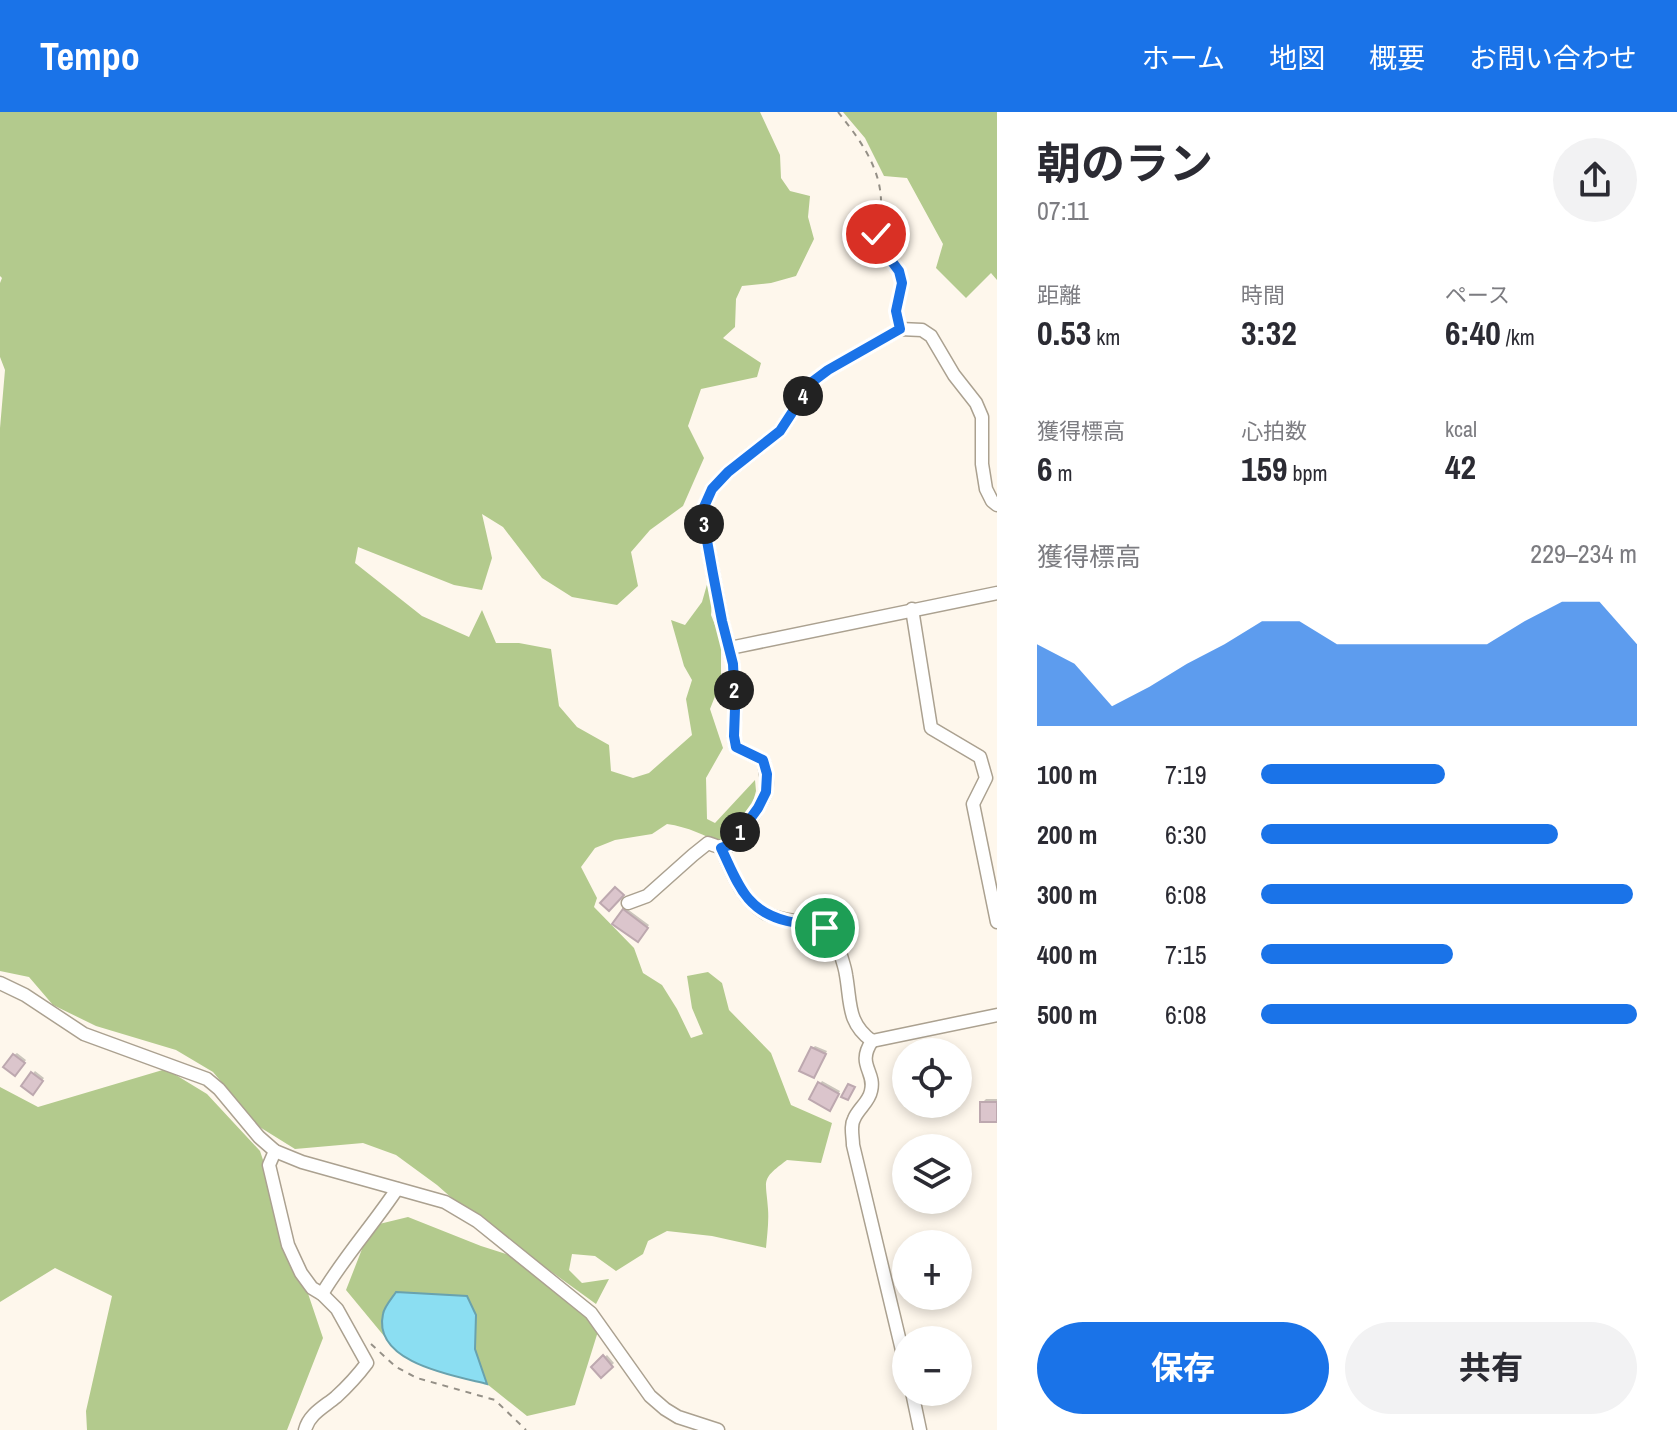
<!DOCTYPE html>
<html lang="ja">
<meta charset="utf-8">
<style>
:root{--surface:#fff;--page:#f2f2f3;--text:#2b2b33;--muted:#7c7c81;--accent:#1a73e8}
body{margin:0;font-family:"Archivo Narrow","Noto Sans JP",sans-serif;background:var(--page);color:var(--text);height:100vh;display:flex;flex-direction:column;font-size:30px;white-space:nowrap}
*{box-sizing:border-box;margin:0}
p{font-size:26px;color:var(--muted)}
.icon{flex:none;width:44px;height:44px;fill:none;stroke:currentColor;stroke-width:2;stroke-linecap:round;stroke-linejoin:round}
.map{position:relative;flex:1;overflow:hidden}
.drawer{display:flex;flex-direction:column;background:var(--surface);width:680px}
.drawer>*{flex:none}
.buttons{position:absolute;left:892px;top:926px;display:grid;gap:16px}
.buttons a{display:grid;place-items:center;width:80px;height:80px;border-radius:50%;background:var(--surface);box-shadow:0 4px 12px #0003;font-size:40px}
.pin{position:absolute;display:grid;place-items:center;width:68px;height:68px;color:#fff;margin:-34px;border:4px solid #fff;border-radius:50%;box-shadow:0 2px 8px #0007}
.km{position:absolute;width:40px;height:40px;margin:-20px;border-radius:50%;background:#222;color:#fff;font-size:22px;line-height:40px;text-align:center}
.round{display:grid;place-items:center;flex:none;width:84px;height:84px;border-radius:42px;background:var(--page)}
.summary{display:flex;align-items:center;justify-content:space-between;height:136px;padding:0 40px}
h1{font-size:44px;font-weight:700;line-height:60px}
.figures{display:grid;grid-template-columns:repeat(3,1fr);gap:12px;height:136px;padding:8px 40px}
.figures div{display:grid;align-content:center}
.figures b{font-size:34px;font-weight:700}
.figures small{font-size:22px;font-weight:400}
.figures p{font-size:22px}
.chart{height:224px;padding:16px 40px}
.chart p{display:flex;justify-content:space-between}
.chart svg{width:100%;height:144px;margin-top:8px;fill:var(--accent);opacity:.7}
.button{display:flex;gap:16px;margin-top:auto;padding:16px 40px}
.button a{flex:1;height:92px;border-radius:48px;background:var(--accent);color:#fff;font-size:32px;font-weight:700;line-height:92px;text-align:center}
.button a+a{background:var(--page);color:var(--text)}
ul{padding:0 40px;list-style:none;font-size:26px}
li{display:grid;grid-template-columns:128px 96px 1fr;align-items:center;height:60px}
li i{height:20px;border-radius:10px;background:var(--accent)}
header{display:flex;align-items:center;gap:48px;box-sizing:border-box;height:112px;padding:0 40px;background:var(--accent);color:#fff}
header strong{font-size:38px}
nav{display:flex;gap:44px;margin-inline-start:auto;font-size:28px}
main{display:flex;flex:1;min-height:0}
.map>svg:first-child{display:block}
.forest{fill:#b3ca8d}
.water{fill:#8bdef2;stroke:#69a2ae;stroke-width:2}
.shadow{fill:#0003}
.building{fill:#dbc5cc;stroke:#bda8af;stroke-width:2}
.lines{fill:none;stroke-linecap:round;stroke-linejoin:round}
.minor-casing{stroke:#aba190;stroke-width:15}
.path{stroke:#959087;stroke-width:2;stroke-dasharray:6 6;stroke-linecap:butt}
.minor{stroke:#fff;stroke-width:12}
.route-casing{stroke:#fff;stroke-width:16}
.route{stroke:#1a73e8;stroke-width:10}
</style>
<header>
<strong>Tempo</strong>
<nav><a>ホーム</a><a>地図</a><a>概要</a><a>お問い合わせ</a></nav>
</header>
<main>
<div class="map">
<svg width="997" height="1318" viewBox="0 0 997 1318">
<rect width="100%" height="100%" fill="#fef7ec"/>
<!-- forest -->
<g class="forest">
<path d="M0,0H760L780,43L781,66L790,79L810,84L808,105L814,127L796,164L771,171L742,174L736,187L735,215L723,226L761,251L757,265L701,277L688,314L704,346L683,394L650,418L631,440L638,474L617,493L572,485L542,466L503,415L482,402L492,446L482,478L454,473L358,435L355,451L422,504L469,525L482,498L496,531H519L551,537L559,594L577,615L609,633L611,659L633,666L649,661L692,623L686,587L692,568L684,554L671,508L685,513L702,490L708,469L713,478L711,503L721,528V569L710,597L723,636L706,666L707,707L715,711L755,668L756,679L747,712L723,733C705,723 688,715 667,712L652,722L615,728L595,736L581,755L597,786L594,795L634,836L643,861L662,873L677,897L691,926L703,922L692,896L687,864L708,860L722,871L729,898L771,941L791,993L832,1011L821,1051L787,1048C760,1068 766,1067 768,1097C769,1110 767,1124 766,1136L712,1124L667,1119L648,1129L643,1142L616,1159L595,1144L572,1142L569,1158L582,1171L609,1167L596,1192L462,1095L437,1073L396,1043L363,1031L295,1037L258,1014L213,960L176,938L96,914L53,893L29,865L0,859V316L5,258L0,245V171L2,166L0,164Z"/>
<polygon points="843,0 997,0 997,168 991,161 966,186 936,156 943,132 907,66 884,64 865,26"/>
<polygon points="166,957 207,982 260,1039 323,1226 287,1318 87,1318 86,1299 112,1184 55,1156 0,1190 0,975 38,995"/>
<polygon points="408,1105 481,1134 528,1149 600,1213 575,1293 527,1304 487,1272 475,1237 476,1203 383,1200 389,1230 346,1178 371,1114"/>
</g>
<!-- water -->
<path class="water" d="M396,1180L467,1184L476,1203L475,1237L487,1272C455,1264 372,1251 383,1202C384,1195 392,1186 396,1180Z"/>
<!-- shadow -->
<g class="shadow">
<polygon points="626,796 649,813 638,828 624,799"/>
<polygon points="815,934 827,939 816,962 813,936"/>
<polygon points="17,941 26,948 17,960 14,943"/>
<polygon points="35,959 44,966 33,980 24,973"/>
<polygon points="822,969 840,979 832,994 820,972"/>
<polygon points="986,987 997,987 997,1008 982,991"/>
<polygon points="607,1243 614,1251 601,1263 593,1255"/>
</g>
<!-- building -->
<g class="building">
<polygon points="615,775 624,783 609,799 600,791"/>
<polygon points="623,797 648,816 638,830 612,812"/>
<polygon points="811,935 826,942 814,966 799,959"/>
<polygon points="13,942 25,951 15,964 3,955"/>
<polygon points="31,960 43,969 33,983 21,974"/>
<polygon points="818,970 839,982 830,999 809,987"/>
<polygon points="848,972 855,975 848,988 841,985"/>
<rect x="980" y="990" width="17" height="20"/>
<polygon points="603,1243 613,1255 601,1266 591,1255"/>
</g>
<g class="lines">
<defs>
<g id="minor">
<polyline points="912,497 931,616 980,645 986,666 973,692 997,810"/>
<polyline points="730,536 997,481"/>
<path d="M721,736C732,760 741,787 765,801C782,811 824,809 834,823C838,828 838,834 840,840C842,848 845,855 846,863C851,891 847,911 872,929L997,903"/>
<path d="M628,791L647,784L693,743L708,731C716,734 724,738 732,732C739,727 764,688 766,679C768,669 766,658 763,648L736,635L734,624L735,597L733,552L722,509L713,462L704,412V395L712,377L728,360L780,319L812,270L828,258L900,217L922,218L931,224L954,263L976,291L982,305V352L986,377L992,389L997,393"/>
<polyline points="0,871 25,883 84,922 207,967 219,977 259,1025 275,1039 302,1050 445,1090 477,1109 591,1201 650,1284 665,1297 678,1305 718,1318"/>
<path d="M872,929C856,953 876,959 871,979C869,990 858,997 854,1007C850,1014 853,1025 853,1033L906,1255"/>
<path d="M275,1039L269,1053L288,1133L301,1161L312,1176L322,1182L337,1197L367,1251C358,1263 348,1274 336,1285C324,1295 309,1302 305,1318"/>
<path d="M322,1182C344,1145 373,1113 397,1077"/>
<polyline points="912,1280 920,1318"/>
</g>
</defs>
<!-- minor casing -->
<use href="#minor" class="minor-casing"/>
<!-- path -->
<g class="path">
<path d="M838,0C858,25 880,54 881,88C882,100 875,113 877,125C879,139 895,148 900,161C904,176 895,190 897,204"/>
<polyline points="371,1232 396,1255 417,1266 495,1288 526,1318"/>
</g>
<!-- minor -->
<use href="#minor" class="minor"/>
</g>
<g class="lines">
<defs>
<path id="route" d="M825,816C813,813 800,812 787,809C745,799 738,771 721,736L732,732L758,696L766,680L767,662L763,648L736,635L734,624L735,597L733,552L722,509L713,462L704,412V395L712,377L728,360L780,319L812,270L828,258L900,217L896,199L902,171L899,159L878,131L876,122"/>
</defs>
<!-- route casing -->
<use href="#route" class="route-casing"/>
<!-- route -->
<use href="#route" class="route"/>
</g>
</svg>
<div class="buttons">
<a><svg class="icon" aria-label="locate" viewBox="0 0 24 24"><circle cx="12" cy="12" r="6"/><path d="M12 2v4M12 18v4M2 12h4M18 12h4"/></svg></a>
<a><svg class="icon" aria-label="layers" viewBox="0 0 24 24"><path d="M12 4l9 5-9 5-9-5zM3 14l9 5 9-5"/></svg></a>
<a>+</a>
<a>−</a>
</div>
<div class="pin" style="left:825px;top:816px;background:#1e9e55"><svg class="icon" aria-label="arrive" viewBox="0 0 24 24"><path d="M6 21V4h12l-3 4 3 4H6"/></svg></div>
<div class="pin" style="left:876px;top:122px;background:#d93025"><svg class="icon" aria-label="check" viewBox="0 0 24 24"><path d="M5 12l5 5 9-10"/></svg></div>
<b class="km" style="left:740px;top:720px">1</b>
<b class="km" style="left:734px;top:578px">2</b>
<b class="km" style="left:704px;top:412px">3</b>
<b class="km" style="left:803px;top:284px">4</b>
</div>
<section class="drawer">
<div class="summary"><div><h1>朝のラン</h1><p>07:11</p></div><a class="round"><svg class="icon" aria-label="share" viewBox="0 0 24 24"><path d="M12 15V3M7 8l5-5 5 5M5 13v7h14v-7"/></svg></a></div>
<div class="figures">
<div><p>距離</p><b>0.53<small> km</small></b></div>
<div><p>時間</p><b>3:32</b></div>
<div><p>ペース</p><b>6:40<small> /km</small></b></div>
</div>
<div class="figures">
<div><p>獲得標高</p><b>6<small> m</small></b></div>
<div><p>心拍数</p><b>159<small> bpm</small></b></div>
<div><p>kcal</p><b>42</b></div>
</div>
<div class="chart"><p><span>獲得標高</span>229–234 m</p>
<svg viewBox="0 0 160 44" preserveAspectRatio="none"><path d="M0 44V19L10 25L20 38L30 32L40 25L50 19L60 12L70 12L80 19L90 19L100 19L110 19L120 19L130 12L140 6L150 6L160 19V44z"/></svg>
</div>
<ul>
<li><b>100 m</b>7:19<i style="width:49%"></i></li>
<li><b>200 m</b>6:30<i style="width:79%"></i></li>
<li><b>300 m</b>6:08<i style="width:99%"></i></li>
<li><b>400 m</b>7:15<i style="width:51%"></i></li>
<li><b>500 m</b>6:08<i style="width:100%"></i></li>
</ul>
<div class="button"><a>保存</a><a>共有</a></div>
</section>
</main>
